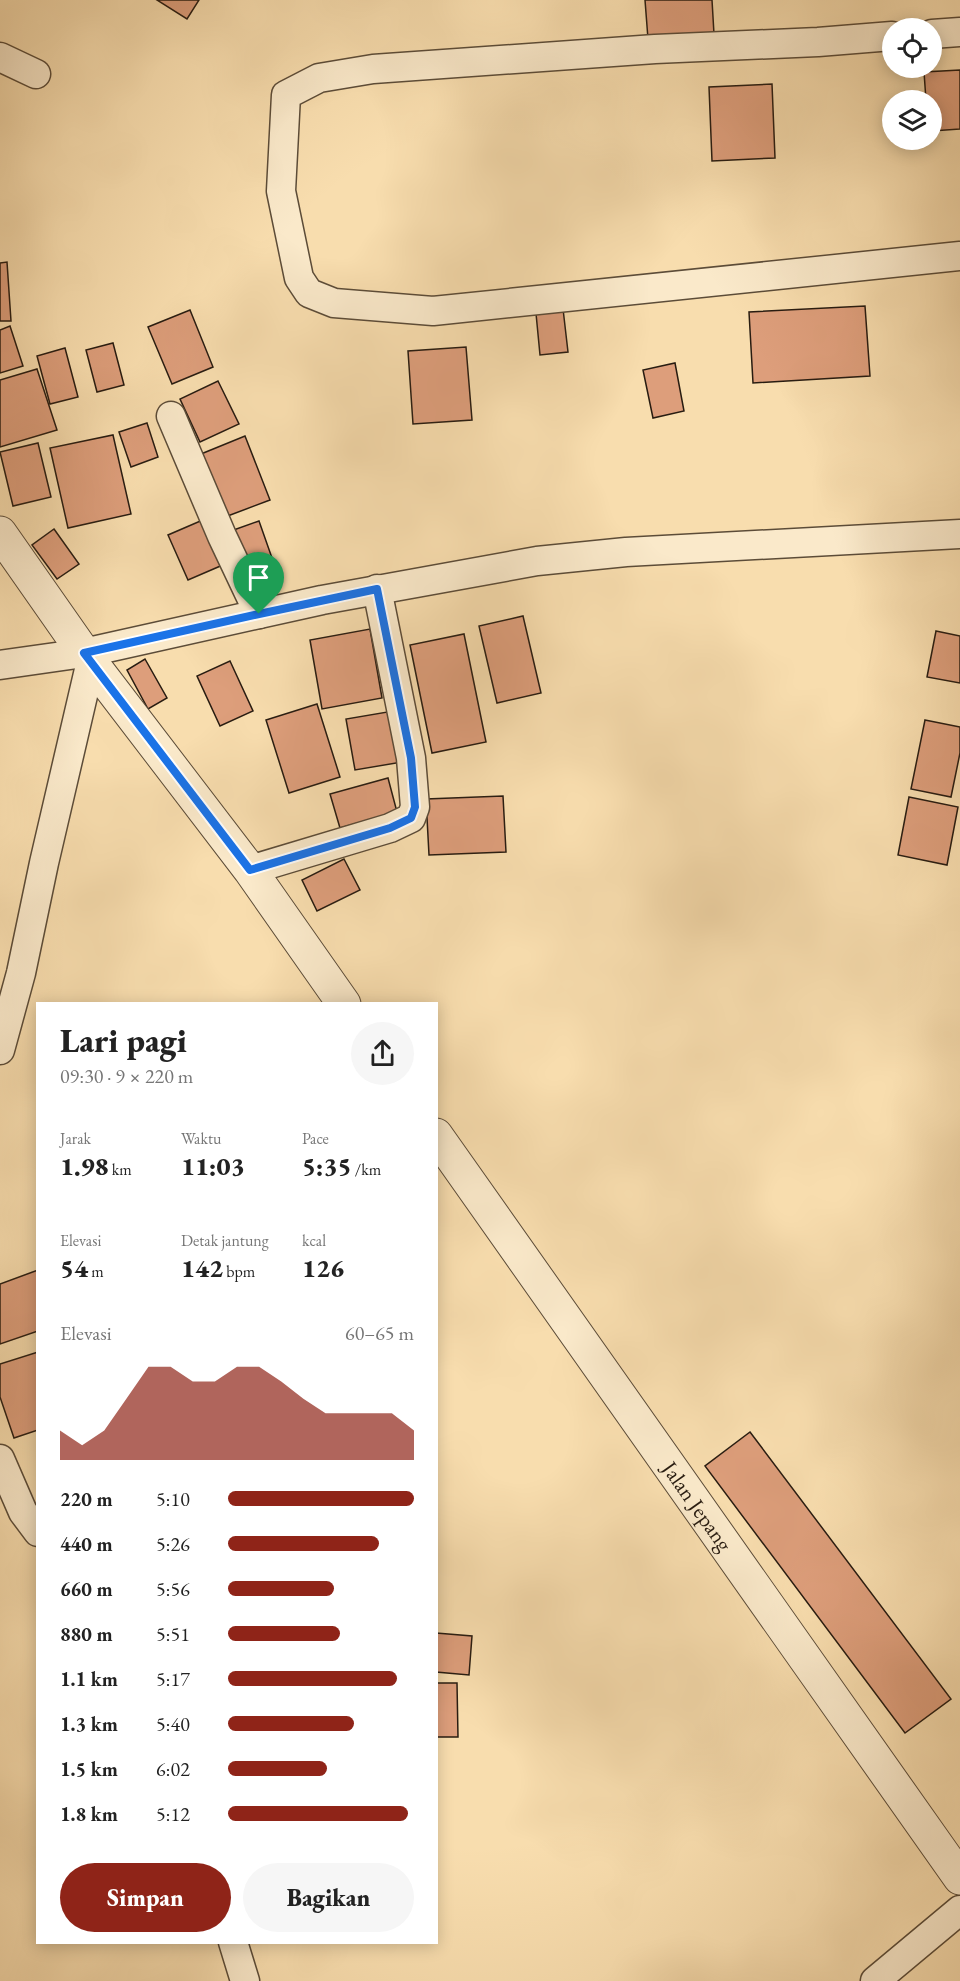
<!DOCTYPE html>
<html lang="id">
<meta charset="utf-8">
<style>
:root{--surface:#fff;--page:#f6f6f6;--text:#222;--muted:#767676;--accent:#8f2418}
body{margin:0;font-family:"EB Garamond",serif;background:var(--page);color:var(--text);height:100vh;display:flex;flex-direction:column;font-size:22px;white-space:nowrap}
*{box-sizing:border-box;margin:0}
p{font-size:20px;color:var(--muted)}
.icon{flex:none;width:33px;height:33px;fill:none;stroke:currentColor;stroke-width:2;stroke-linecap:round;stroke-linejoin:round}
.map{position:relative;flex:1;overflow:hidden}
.details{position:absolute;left:36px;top:1002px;width:402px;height:942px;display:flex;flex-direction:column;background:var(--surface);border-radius:0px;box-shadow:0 3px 15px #0003}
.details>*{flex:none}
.fabs{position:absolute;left:882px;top:18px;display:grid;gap:12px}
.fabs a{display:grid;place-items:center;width:60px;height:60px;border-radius:50%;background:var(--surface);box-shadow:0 3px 15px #0003;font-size:30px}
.pin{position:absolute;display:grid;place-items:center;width:51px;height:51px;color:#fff;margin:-62px -26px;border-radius:50% 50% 50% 0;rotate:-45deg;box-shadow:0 0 6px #0007}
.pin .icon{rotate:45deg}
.round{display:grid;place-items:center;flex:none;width:63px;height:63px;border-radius:32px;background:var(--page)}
.head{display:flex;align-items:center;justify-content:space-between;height:102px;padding:0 24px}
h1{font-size:33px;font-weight:800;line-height:45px}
.stats{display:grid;grid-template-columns:repeat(3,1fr);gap:9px;height:102px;padding:6px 24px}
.stats div{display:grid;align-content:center}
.stats b{font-size:26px;font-weight:800}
.stats small{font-size:16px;font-weight:400}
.stats p{font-size:16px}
.chart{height:168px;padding:12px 24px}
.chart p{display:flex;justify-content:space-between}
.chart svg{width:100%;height:108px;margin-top:6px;fill:var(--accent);opacity:.7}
.cta{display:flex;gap:12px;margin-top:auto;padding:12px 24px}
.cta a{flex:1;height:69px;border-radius:36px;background:var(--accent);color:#fff;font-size:24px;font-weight:800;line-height:69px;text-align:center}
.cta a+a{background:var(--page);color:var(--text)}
ul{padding:0 24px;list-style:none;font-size:20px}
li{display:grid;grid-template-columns:96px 72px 1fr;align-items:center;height:45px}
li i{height:15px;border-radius:8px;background:var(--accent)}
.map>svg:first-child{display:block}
.building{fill:#dd9e7b;stroke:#281c11;stroke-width:1.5}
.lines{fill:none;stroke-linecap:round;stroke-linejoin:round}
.minor-casing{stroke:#5c4c38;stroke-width:31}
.tertiary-casing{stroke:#5c4c38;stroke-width:35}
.minor{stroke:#fae9ca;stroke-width:28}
.tertiary{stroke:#fae9ca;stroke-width:33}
.route-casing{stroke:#fff;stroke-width:12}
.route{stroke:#1a73e8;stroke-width:8}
.labels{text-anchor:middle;stroke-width:5;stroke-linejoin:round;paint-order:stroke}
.street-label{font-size:22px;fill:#281c11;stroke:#fae9ca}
</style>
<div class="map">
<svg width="960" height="1981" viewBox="0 0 960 1981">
<rect width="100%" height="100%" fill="#f8ddae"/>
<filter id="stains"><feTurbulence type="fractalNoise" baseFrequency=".00333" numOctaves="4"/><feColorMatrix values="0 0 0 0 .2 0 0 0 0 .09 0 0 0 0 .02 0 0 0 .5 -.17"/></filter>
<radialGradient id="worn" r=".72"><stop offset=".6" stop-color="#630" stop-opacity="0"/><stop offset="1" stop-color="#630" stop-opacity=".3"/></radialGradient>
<!-- building -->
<g class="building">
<polygon points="157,0 199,0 187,19"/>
<polygon points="645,0 712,0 714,34 648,39"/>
<polygon points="960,70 960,129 932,131 932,100 926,100 924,72"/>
<polygon points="772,84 775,158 712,161 709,87"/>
<polygon points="7,262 11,321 0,321 0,263"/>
<polygon points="562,300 568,352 540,355 535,303"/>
<polygon points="865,306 870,376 753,383 749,312"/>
<polygon points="190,310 213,367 172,384 148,327"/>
<polygon points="10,326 23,366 0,373 0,330"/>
<polygon points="113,343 124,385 97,392 86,350"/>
<polygon points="466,347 472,420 413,424 408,351"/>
<polygon points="65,348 78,397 50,404 37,356"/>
<polygon points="675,363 684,411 653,418 643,370"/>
<polygon points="37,369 57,430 0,447 0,380"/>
<polygon points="218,381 239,424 200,442 180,399"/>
<polygon points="147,423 158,457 131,467 119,432"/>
<polygon points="113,435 131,514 68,528 50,448"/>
<polygon points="245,436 270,500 225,517 201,454"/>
<polygon points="38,443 51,497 13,506 0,452"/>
<polygon points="205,519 225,564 188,580 168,535"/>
<polygon points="259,521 272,558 241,568 228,532"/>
<polygon points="54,529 79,564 57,579 32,545"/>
<polygon points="523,616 541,693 497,703 479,626"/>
<polygon points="370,629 382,698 322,709 310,640"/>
<polygon points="936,631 960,636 960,683 927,677"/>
<polygon points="464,634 486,742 432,753 410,645"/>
<polygon points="145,659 167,698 148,709 127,670"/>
<polygon points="230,661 253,711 220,726 197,676"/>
<polygon points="317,704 340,777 289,793 266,720"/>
<polygon points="399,710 408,761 355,770 346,719"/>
<polygon points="925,720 960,727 960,753 951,797 911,789"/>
<polygon points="388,778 397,812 340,828 330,794"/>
<polygon points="503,796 506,852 429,855 426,799"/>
<polygon points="909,797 958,807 947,865 898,855"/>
<polygon points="344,859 360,890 317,911 302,880"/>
<polygon points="38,1270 38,1331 0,1344 0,1284"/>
<polygon points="38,1352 38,1430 14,1438 0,1397 0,1364"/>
<polygon points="750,1432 951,1699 905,1733 705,1466"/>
<polygon points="436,1633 472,1636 469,1675 436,1672"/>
<polygon points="436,1683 457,1683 458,1737 436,1737"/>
</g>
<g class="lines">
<defs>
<g id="minor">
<polyline points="932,34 960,32"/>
<polyline points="892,36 818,42 655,49 373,69 319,78 286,95 281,191 299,278 309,293 334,303 433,311 960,256"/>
<polyline points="0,57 36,74"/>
<polyline points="171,416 222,536 259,614"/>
<polyline points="0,665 84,653 322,600 537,561 626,552 960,534"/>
<polyline points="250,870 390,828 411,818 415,807 411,758 377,589"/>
<polyline points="0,1050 21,973 44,863 91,661"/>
<polyline points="0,1459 23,1512 38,1532"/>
<polyline points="233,1942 245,1981"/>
<polyline points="875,1981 960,1910"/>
</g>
<g id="tertiary">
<polyline points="0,533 84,653 250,870 344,1004"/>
<path id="s1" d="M436,1135L960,1878"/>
</g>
</defs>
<!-- minor casing -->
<use href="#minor" class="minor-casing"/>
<!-- tertiary casing -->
<use href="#tertiary" class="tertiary-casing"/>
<!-- minor -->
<use href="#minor" class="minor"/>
<!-- tertiary -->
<use href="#tertiary" class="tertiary"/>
</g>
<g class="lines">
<defs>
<polygon id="route" points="377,589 411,758 415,807 411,818 390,828 250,870 84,653 259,614"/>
</defs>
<!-- route casing -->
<use href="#route" class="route-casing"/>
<!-- route -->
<use href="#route" class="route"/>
</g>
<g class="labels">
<!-- street labels -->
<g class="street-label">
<text dy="8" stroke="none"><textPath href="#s1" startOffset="454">Jalan Jepang</textPath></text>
</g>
</g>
<rect width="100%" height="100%" filter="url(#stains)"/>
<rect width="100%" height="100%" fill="url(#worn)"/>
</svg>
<div class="fabs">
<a><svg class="icon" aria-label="locate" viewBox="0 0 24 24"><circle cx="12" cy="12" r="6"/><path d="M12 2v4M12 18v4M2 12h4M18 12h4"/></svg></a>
<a><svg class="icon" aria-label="layers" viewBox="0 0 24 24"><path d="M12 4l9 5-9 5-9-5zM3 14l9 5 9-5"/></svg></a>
</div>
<div class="pin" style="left:259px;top:614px;background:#1e9e55"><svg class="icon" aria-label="arrive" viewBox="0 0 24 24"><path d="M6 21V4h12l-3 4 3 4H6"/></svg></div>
<section class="details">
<div class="head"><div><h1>Lari pagi</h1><p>09:30 · 9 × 220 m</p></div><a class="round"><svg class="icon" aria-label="share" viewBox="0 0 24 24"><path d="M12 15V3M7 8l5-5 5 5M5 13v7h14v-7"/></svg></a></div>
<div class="stats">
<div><p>Jarak</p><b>1.98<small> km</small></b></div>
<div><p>Waktu</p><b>11:03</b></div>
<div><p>Pace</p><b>5:35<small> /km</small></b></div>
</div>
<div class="stats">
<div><p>Elevasi</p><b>54<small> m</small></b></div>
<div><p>Detak jantung</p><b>142<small> bpm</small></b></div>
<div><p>kcal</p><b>126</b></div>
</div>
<div class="chart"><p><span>Elevasi</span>60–65 m</p>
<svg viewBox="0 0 160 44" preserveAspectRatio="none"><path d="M0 44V32L10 38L20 32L30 19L40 6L50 6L60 12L70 12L80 6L90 6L100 12L110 19L120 25L130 25L140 25L150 25L160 32V44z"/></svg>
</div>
<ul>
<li><b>220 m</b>5:10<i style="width:100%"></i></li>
<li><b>440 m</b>5:26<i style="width:81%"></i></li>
<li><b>660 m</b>5:56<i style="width:57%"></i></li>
<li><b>880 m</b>5:51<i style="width:60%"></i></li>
<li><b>1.1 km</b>5:17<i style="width:91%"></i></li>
<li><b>1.3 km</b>5:40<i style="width:68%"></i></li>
<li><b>1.5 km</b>6:02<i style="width:53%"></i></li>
<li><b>1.8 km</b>5:12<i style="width:97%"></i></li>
</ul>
<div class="cta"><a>Simpan</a><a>Bagikan</a></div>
</section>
</div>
